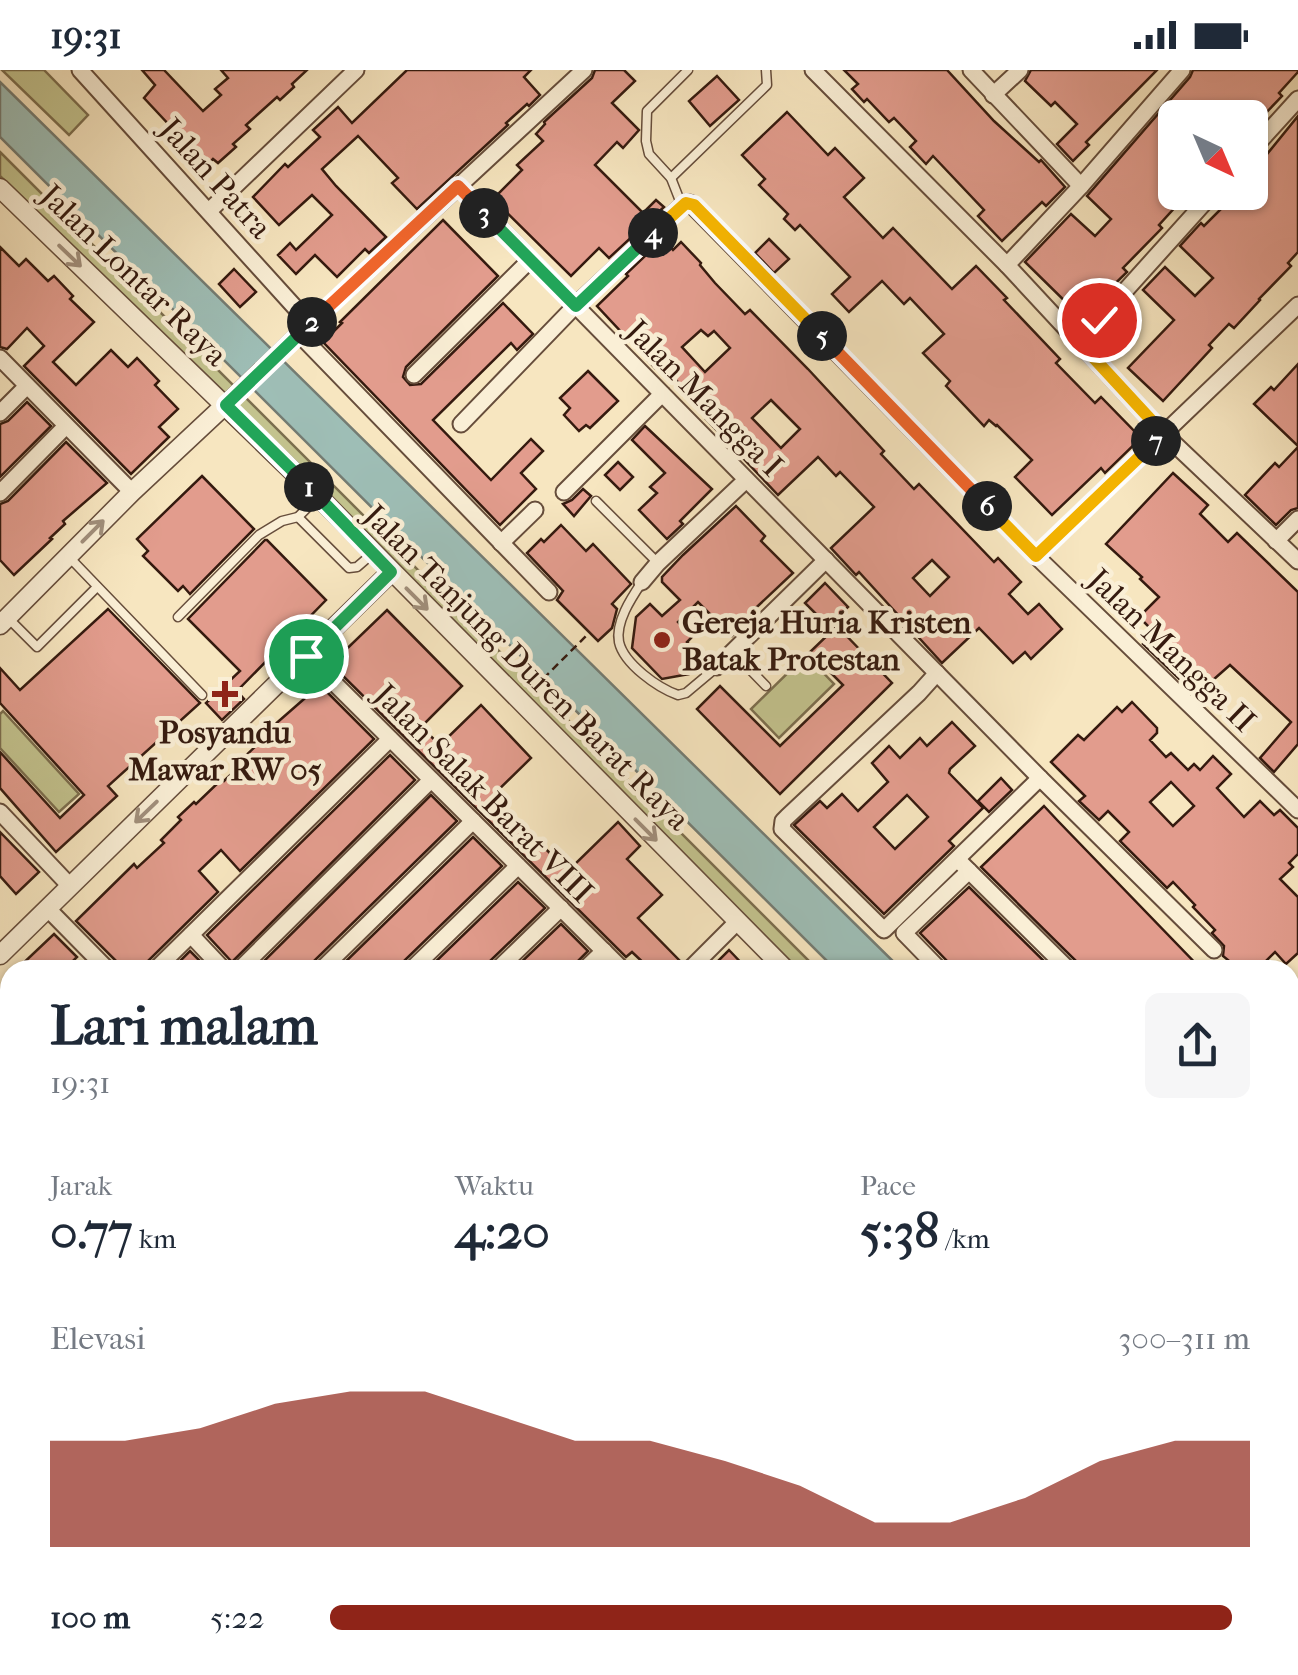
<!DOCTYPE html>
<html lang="id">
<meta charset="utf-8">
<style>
:root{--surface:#fff;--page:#f6f6f7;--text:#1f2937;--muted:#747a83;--accent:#8f2418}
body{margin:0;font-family:"IM FELL French Canon",serif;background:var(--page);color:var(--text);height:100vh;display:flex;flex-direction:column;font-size:38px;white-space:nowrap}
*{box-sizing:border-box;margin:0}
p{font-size:32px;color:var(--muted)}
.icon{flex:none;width:55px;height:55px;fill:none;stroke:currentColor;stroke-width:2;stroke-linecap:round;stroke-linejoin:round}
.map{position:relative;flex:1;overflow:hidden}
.side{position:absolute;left:0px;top:890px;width:1300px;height:715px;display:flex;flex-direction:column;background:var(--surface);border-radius:30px 30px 0 0;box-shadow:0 2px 8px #0004}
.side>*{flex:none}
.needle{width:65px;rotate:136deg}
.fabs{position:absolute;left:1158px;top:30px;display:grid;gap:20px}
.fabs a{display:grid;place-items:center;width:110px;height:110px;border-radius:15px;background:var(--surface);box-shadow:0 2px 8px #0004;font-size:50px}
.pin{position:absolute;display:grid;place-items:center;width:85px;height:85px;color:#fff;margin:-42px;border:5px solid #fff;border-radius:50%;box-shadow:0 2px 10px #0007}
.km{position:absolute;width:50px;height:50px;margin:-25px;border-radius:50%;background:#222;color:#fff;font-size:28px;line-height:50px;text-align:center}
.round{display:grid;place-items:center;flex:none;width:105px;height:105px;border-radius:15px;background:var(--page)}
.head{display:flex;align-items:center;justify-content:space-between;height:170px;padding:0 50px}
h1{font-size:55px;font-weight:700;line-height:75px}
.metrics{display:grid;grid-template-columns:repeat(3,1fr);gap:15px;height:170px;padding:10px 50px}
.metrics div{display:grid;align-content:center}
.metrics b{font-size:50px;font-weight:700}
.metrics small{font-size:28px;font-weight:400}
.metrics p{font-size:28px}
.chart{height:280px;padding:20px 50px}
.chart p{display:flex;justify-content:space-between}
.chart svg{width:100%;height:180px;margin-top:10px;fill:var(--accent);opacity:.7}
ul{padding:0 50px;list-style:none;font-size:32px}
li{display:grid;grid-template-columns:160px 120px 1fr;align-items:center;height:75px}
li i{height:25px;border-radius:12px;background:var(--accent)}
.status{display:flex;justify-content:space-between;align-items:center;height:70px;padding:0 50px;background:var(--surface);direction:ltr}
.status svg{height:28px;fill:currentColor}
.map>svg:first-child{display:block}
.green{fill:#c3c38e;stroke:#7c6e4e;stroke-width:2.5}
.water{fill:#9ebeb6;stroke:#747c73;stroke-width:2.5}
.building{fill:#e29c8d;stroke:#351a0f;stroke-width:2.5;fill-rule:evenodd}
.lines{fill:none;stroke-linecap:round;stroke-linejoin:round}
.service-casing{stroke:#664d3b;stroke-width:11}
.minor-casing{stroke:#664d3b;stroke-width:19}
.tertiary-casing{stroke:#664d3b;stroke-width:21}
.primary-casing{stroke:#351a0f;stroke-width:26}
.path{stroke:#351a0f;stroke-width:2.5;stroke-dasharray:8 5;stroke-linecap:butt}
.service{stroke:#faefd6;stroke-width:8}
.minor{stroke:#faefd6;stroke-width:15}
.tertiary{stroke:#faefd6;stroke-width:18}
.primary{stroke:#ecc380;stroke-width:22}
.oneway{stroke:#a18f7c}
.split-1-casing{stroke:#fff;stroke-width:20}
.split-2-casing{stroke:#fff;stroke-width:20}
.split-3-casing{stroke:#fff;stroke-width:20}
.split-4-casing{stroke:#fff;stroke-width:20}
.split-5-casing{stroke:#fff;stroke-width:20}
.split-6-casing{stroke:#fff;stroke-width:20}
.split-7-casing{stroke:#fff;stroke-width:20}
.split-8-casing{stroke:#fff;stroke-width:20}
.split-1{stroke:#22a559;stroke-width:12}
.split-2{stroke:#22a559;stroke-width:12}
.split-3{stroke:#f0652b;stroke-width:12}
.split-4{stroke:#22a559;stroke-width:12}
.split-5{stroke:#f5b400;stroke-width:12}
.split-6{stroke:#f0652b;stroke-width:12}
.split-7{stroke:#f5b400;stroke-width:12}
.split-8{stroke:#f5b400;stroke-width:12}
.poi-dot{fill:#8f2418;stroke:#faefd6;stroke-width:4}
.labels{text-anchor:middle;stroke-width:9;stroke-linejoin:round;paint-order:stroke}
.street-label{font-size:32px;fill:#351a0f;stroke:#faefd6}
.poi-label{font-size:32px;font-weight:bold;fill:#351a0f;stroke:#faefd6;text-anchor:start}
</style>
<div class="status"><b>19:31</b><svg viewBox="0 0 49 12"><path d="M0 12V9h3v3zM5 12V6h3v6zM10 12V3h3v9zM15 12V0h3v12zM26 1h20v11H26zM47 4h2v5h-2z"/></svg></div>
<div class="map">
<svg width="1298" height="1605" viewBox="0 0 1298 1605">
<rect width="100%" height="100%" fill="#f7e6c0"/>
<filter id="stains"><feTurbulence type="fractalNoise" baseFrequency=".002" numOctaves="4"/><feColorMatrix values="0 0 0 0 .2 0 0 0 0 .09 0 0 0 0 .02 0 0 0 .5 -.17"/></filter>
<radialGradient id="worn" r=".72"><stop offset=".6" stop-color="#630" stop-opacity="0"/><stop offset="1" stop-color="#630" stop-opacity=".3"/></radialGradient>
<!-- green -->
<g class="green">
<polygon points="2,0 44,0 88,45 69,65"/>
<polygon points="0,82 818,900 797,900 170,271 0,106"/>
<polygon points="806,585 834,614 779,668 751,639"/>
<polygon points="3,641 79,724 59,742 0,678 0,644"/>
</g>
<!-- water -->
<polygon class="water" points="0,12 902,900 836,900 0,67"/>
<!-- building -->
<g class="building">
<polygon points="142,0 164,0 203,41 221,25 215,19 228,8 221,0 307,0 292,14 294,17 280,30 277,27 246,55 250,59 233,74 236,77 218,93 213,89 203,99 168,61 172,58 144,28 155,15"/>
<polygon points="407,0 531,0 524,7 540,25 529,36 527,34 506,53 508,55 417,139 392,113 398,108 358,66 322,99 336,116 386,167 369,183 365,179 337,207 315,185 296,204 278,185 290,173 296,180 332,145 312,125 279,155 253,127 285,94 288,97 320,67 313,60 338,37 352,53"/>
<polygon points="595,0 624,0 635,11 612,33 639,60 623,78 617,72 595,95 643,143 656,130 664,137 609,188 599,178 571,206 493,129 522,100 517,95 543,71 536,64 545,54 544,52 592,8"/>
<polygon points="844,0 947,0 994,51 1039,92 1041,90 1065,117 1046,136 1042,132 1002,171 978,146 984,140 933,86 926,94 910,77 916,71 894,48 889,52 867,29 864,32 852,19 858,14"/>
<polygon points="1031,0 1157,0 1086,72 1089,75 1073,91 1057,74 1077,54 1055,32 1051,36 1025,11"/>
<polygon points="1193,0 1298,0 1298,2 1279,23 1282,26 1264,45 1261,41 1255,48 1175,48 1175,122 1189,122 1159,155 1162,158 1123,198 1127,202 1081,247 1025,192 1071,144 1095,166 1111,149 1087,126 1190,7"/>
<polygon points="717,6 739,30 710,56 689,31"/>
<polygon points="787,42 828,85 835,78 864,108 844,127 883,168 893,158 952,219 976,196 1007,228 1004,230 1060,289 1056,293 1095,333 1101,327 1141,368 1105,403 1101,398 1052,445 1015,407 1032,390 997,355 996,356 989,350 984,356 946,316 950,311 923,283 944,264 910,228 904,234 882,211 849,242 832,224 850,207 800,155 795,160 784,149 788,144 759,115 765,109 742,85"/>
<polygon points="1298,46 1298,182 1288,193 1291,196 1259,229 1260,230 1234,258 1229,254 1209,275 1212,278 1163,331 1128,298 1174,250 1143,220 1165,197 1195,226 1213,208 1180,176 1201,153 1204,156 1224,136 1220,132 1230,122 1250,122 1250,105"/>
<polygon points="443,150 498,206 406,297 403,307 410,315 421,314 503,233 533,264 517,280 511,273 433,350 491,410 531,369 543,381 521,403 536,419 500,455 323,272 342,253 340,252"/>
<path d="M663,169L673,180L681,172L701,193L700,195L715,213L745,244L750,240L808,299L884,381L881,384L914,419L919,414L994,492L998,488L1021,512L1009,524L1028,544L1039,534L1062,559L1031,589L1025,582L1013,593L979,558L942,593L859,502L856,505L831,478L874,437L840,402L836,406L818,387L778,425L706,349L709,346L686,320L660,294L655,298L597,236L628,206L626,204ZM701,260L708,266L714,261L730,278L705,302L682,277ZM771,330L800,359L781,378L752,348ZM932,490L949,507L930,526L913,508Z"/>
<polygon points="769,169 789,189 774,203 755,183"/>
<polygon points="0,177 19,196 26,189 48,211 54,206 73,226 70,229 94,252 53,292 76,315 111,280 128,297 137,288 159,311 155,315 178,339 159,357 169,367 131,404 24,296 44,276 27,258 7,279 0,277"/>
<polygon points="234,199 256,222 240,237 219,214"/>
<polygon points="1298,294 1298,376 1254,334 1271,317 1274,320"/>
<polygon points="588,301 618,331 590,358 586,355 579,361 564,345 570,338 560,328"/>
<polygon points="27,332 51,356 0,407 0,354 8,351"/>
<polygon points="645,356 712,419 680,451 683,454 667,469 639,440 657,423 650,417 665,403 632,370"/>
<polygon points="66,372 107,413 63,451 65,454 50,468 52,469 14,505 0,490 0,434 8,431"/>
<polygon points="1298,377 1298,438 1291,440 1276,455 1245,425 1275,393 1279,397"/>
<polygon points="618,392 633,407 620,420 605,405"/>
<polygon points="1173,403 1208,435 1200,444 1228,472 1237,463 1298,522 1298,674 1274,702 1260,688 1291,652 1230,595 1196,625 1143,574 1154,562 1139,547 1159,527 1140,509 1142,507 1106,474"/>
<polygon points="202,406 254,459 190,524 183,516 178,521 143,486 148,481 137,469"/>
<polygon points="583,419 591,426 574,446 563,434 572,430"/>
<polygon points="736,436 765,466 761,471 793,503 744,549 746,552 732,566 698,532 678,552 692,567 687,572 704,590 689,604 662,609 632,578 636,547 650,534 662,546 680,530 662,512 662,507 683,485"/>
<polygon points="561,455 586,481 593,474 631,514 612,534 617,539 612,558 598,571 557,530 563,521 527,483 541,469 544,472"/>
<polygon points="265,470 267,470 326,530 237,621 244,629 222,650 206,633 240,601 188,549"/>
<polygon points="825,513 848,537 828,556 805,533"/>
<polygon points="108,539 200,633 108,716 117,726 56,782 0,718 0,682 60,748 84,725 0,633 0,598 20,620"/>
<polygon points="387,540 462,616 421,657 440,675 481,635 531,688 492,726 568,801 618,752 640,776 627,789 662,825 638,848 681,892 678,900 651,900 632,882 626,887 331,594"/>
<polygon points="837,556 892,613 780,724 697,639 720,616 780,676 843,615 810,582"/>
<polygon points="320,615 374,669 240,801 221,780 199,801 218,822 147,892 144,900 125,900 76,851 134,794 137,798 164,773 161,770 181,750 178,747 194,732 196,734 222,709 224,711 243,693 240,691 258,674 256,671"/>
<path d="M1132,632L1157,658V663L1150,670L1166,687L1171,683L1188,700L1194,694L1200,700L1213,686L1231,704L1217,718L1244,747L1260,731L1274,745L1280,740L1298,758V784L1289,793L1293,797L1280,809L1298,827V883L1286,894L1275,882L1257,900H1218L1228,890L1223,886L1224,876L1212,863L1215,860L1193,837L1195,835L1173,812L1167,818L1120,771L1129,762L1108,741L1099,750L1079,731L1085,726L1051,692L1078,665L1084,670L1117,637L1122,642ZM1171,712L1194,736L1173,756L1150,732Z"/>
<path d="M952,652L975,676L950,699L949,703L983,738L949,771L954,776L884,844L794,755L820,731L827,738L842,724L858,741L888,712L872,693L889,676L900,688L920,668L927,676ZM907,725L928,747L895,779L874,757Z"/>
<polygon points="390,685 415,710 232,892 207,865"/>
<polygon points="1001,708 1012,720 989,742 978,731"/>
<polygon points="431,725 457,751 313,892 310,900 255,900"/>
<polygon points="1044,736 1058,751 1202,900 1080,900 1077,892 981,797"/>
<polygon points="0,762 39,802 16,824 0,806"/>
<polygon points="473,767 502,796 403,892 400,900 337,900"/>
<polygon points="518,812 545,838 489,892 486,900 427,900"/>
<polygon points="969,817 1053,900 952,900 948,892 920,863"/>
<polygon points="561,854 588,881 576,893 573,900 513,900"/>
<polygon points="54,864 77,887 64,900 16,900"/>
<polygon points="729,880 748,900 709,900"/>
<polygon points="190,881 209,900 171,900"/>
</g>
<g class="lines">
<defs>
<g id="service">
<polyline points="671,108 767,15 766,0"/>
<polyline points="682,136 671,108 649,84 646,71 647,41 688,0"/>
<polyline points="596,431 658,493"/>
<polyline points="298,447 349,498 357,497 372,484"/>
<polyline points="70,488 202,625"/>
<path d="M642,512C632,527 615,552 619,572C624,594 658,618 678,625L686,623L717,597"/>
<polyline points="178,547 259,465 282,451 298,447 317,428"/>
<polyline points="8,548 37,577 97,517"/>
<polyline points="733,582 766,616"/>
<polyline points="1290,1093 1298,1101"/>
</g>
<g id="minor">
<polyline points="80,0 310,254"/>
<polyline points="813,0 1007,195 1163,363 1298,491"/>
<polyline points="971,0 1081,116"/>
<polyline points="993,25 1020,0"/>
<polyline points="1250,82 1298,29"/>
<polyline points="458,116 1040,708 1214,880"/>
<polyline points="209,141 356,0"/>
<polyline points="1007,195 1081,116 1182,0"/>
<polyline points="299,264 549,522"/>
<polyline points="1079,272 1214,122"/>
<polyline points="0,288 132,422"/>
<polyline points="414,305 530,190"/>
<polyline points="225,335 299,264 584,0"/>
<polyline points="0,343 27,316"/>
<polyline points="461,354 575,236 685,133 690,133 1036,486 1298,740"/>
<polyline points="564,422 662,324"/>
<polyline points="0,423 66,356"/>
<polyline points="1276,471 1298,449"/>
<polyline points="501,473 535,440"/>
<polyline points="1036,486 1298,235"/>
<polyline points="642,512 658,493 746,410"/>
<polyline points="306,585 623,900"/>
<polyline points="717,597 826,490"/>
<polyline points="937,603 919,623 787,747 783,751 782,759 884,860 1040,708"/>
<polyline points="0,742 70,816"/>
<polyline points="958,790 1069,900"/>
<polyline points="47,838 108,900"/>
<polyline points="191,865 224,900"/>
<polyline points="155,900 390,669"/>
<polyline points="239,900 431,710"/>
<polyline points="321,900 473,751"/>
<polyline points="411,900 518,796"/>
<polyline points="497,900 561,838"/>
<polyline points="584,900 604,881"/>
<polyline points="689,900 737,852"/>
<polyline points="940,900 904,863 969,801"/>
<polyline points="0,1057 10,1047"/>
<polyline points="1290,1063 1298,1071"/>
<polyline points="0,1140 10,1130"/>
<polyline points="0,1222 10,1212"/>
<polyline points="0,1304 10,1294"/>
<polyline points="285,1595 295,1605"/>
<polyline points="797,1595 807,1605"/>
<polyline points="1273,1595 1284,1605"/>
<polyline points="77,1605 87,1595"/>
<polyline points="330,1605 341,1595"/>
<polyline points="415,1605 426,1595"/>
<polyline points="500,1605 510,1595"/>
<polyline points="823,1605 833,1595"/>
<polyline points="1009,1605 1018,1595"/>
<polyline points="1131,1605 1141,1595"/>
<polyline points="1210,1605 1221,1595"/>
</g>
<g id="tertiary">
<polyline points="0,118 319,427 786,900"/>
<polyline points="0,555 132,422 225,335"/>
<polyline points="0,885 391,502"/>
<polyline points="1290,931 1298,923"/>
<polyline points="1290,1418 1298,1426"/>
<polyline points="613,1605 623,1595"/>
</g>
<g id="primary">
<polyline points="0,1451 10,1461"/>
<polyline points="143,1595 153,1605"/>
</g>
</defs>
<!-- service casing -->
<use href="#service" class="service-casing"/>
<!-- minor casing -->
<use href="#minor" class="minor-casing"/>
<!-- tertiary casing -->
<use href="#tertiary" class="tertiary-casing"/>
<!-- primary casing -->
<use href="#primary" class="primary-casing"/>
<!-- path -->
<polyline class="path" points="534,618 589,563"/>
<!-- service -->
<use href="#service" class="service"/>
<!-- minor -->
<use href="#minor" class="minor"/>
<!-- tertiary -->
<use href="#tertiary" class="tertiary"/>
<!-- primary -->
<use href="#primary" class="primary"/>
</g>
<!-- one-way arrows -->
<defs><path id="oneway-shaft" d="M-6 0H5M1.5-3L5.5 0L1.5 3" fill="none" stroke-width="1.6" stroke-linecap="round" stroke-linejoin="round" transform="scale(2.5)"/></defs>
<g class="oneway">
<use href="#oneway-shaft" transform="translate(70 186) rotate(44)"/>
<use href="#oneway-shaft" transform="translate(93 461) rotate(-45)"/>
<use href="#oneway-shaft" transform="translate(417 529) rotate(45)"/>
<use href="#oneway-shaft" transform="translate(146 742) rotate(136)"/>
<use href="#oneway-shaft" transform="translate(646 760) rotate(45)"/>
</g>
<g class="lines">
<defs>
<polyline id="split-1" points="306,586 391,502 309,417"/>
<polyline id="split-2" points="309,417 226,335 312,252"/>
<polyline id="split-3" points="312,252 458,116 484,143"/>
<polyline id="split-4" points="484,143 576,236 653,163"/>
<polyline id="split-5" points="653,163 686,133 694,135 822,266"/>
<polyline id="split-6" points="822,266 987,436"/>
<polyline id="split-7" points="987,436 1036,486 1156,371"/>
<polyline id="split-8" points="1099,250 1079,272 1164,364 1156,371"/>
</defs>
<!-- split-1 casing -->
<use href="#split-1" class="split-1-casing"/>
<!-- split-2 casing -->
<use href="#split-2" class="split-2-casing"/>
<!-- split-3 casing -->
<use href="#split-3" class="split-3-casing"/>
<!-- split-4 casing -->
<use href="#split-4" class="split-4-casing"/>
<!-- split-5 casing -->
<use href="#split-5" class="split-5-casing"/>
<!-- split-6 casing -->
<use href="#split-6" class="split-6-casing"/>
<!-- split-7 casing -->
<use href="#split-7" class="split-7-casing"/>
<!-- split-8 casing -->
<use href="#split-8" class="split-8-casing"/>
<!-- split-1 -->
<use href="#split-1" class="split-1"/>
<!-- split-2 -->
<use href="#split-2" class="split-2"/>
<!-- split-3 -->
<use href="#split-3" class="split-3"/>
<!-- split-4 -->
<use href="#split-4" class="split-4"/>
<!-- split-5 -->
<use href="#split-5" class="split-5"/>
<!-- split-6 -->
<use href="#split-6" class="split-6"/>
<!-- split-7 -->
<use href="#split-7" class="split-7"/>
<!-- split-8 -->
<use href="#split-8" class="split-8"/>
</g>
<!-- markers -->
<g class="poi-dot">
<circle cx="662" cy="570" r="10"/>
<path d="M220 609h10v10h10v10h-10v10h-10v-10h-10v-10h10z"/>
</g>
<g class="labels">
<!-- street labels -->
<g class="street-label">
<text transform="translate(216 108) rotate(48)" y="11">Jalan Patra</text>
<text transform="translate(134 205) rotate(44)" y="11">Jalan Lontar Raya</text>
<text transform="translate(705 328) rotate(45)" y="11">Jalan Mangga I</text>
<text transform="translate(1172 580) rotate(44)" y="11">Jalan Mangga II</text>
<text transform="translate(527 597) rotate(45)" y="11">Jalan Tanjung Duren Barat Raya</text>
<text transform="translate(484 723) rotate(45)" y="11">Jalan Salak Barat VIII</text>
</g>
<!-- poi labels -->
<g class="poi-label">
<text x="682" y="563">Gereja Huria Kristen<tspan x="682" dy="37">Batak Protestan</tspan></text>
<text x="225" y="673" text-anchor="middle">Posyandu<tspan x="225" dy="37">Mawar RW 05</tspan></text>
</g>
</g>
<rect width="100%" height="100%" filter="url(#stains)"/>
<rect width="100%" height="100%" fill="url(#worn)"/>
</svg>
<div class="fabs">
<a><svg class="needle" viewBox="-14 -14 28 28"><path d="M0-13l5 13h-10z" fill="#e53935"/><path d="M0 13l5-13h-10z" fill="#747a83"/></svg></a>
</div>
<div class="pin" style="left:306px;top:586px;background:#1e9e55"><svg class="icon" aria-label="arrive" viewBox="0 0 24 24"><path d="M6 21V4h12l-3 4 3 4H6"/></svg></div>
<div class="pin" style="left:1099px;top:250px;background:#d93025"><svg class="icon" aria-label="check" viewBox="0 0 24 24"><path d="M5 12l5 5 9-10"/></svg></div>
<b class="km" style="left:309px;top:417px">1</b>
<b class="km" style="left:312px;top:252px">2</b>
<b class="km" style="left:484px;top:143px">3</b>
<b class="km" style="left:653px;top:163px">4</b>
<b class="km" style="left:822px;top:266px">5</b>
<b class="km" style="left:987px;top:436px">6</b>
<b class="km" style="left:1156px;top:371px">7</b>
<section class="side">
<div class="head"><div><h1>Lari malam</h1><p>19:31</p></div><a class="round"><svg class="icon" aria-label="share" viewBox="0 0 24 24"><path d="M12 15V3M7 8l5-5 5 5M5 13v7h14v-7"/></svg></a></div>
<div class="metrics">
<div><p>Jarak</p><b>0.77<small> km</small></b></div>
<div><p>Waktu</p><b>4:20</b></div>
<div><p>Pace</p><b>5:38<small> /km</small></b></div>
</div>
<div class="chart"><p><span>Elevasi</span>300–311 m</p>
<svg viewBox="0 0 160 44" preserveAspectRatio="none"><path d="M0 44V18L10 18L20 15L30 9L40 6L50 6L60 12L70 18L80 18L90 23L100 29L110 38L120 38L130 32L140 23L150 18L160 18V44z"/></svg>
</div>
<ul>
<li><b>100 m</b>5:22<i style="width:98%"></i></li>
</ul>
</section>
</div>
